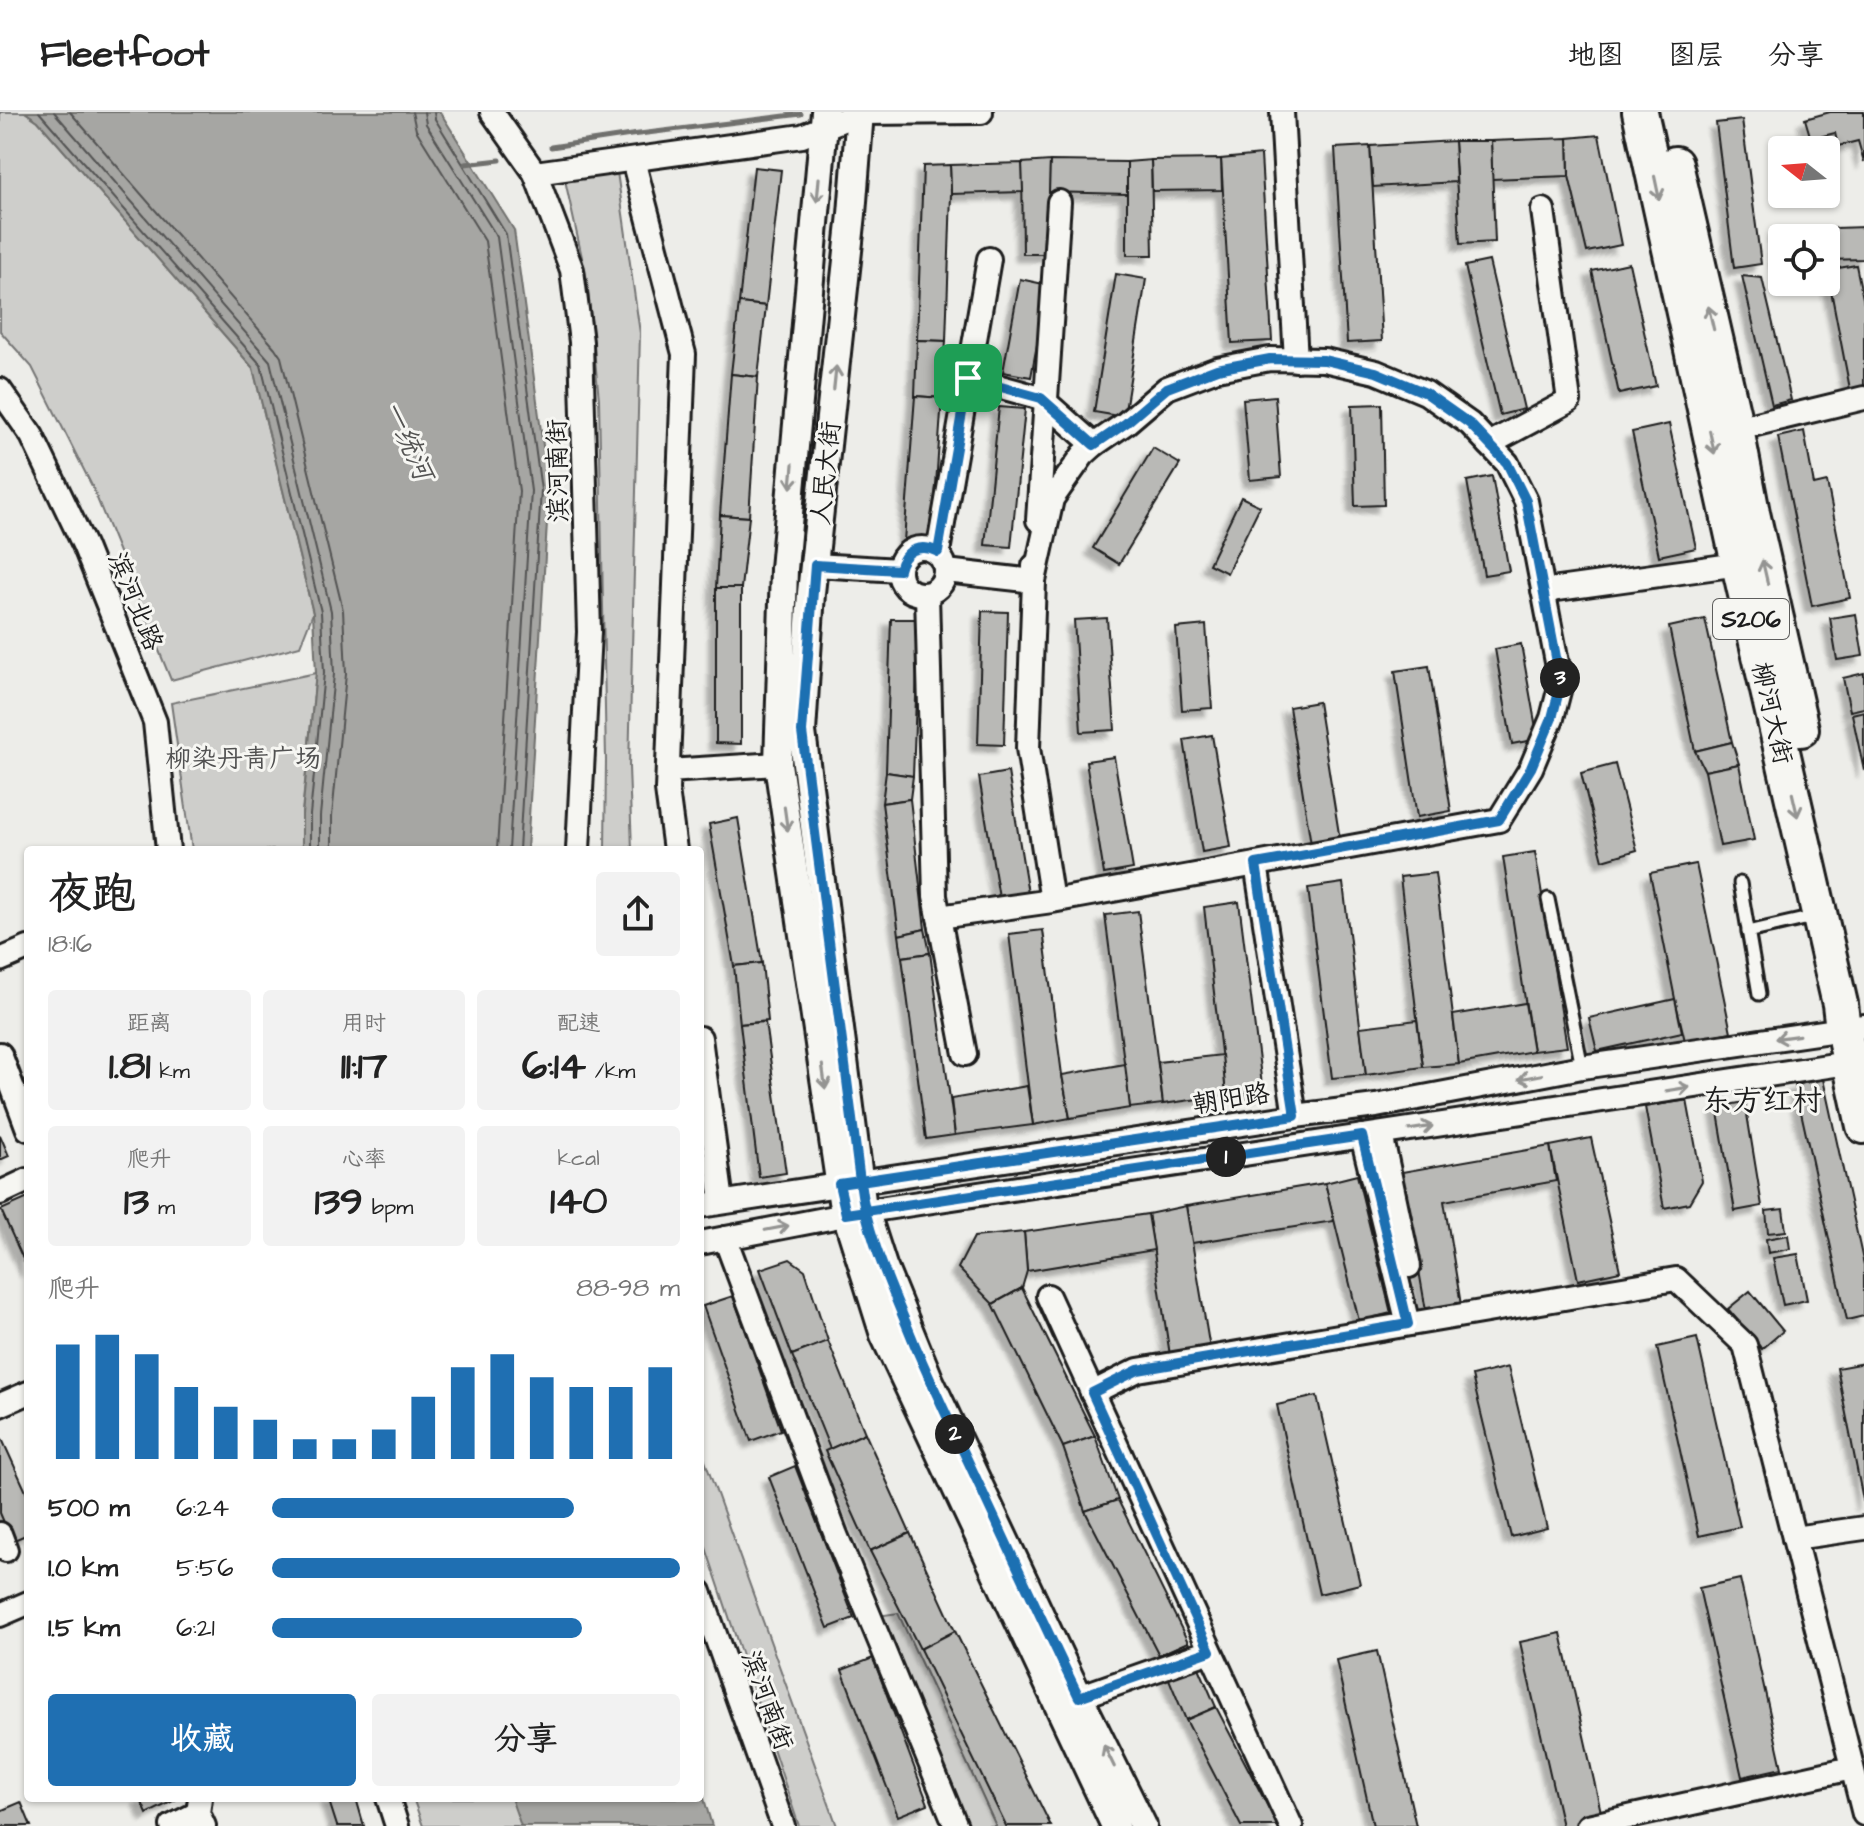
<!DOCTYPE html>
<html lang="zh">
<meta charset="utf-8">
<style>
:root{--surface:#fff;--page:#f2f2f2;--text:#222;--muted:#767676;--line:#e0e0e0;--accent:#1f6fb2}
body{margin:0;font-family:"Architects Daughter","LXGW WenKai TC",sans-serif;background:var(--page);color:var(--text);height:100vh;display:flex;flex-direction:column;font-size:30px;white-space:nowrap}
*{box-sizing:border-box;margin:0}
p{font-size:26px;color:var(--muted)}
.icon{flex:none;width:44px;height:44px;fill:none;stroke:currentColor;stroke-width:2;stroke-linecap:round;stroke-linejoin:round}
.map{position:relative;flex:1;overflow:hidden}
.panel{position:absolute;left:24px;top:734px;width:680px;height:956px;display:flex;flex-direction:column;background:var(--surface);border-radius:8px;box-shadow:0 2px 6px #0004}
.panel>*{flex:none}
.needle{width:52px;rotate:287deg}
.tools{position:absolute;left:1768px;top:24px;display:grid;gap:16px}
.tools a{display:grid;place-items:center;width:72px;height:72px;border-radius:8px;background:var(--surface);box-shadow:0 2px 6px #0004;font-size:40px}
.pin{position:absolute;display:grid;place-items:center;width:68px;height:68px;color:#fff;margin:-34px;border-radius:16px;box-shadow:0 4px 12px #0006}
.km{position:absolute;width:40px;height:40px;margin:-20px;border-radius:50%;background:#222;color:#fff;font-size:22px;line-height:40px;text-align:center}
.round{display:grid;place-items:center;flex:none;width:84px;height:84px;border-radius:8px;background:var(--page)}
.summary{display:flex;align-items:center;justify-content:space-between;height:136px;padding:0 24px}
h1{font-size:44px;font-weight:800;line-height:60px}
.figures{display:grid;grid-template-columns:repeat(3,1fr);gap:12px;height:136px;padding:8px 24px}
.figures div{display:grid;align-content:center;border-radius:8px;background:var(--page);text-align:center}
.figures b{font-size:40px;font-weight:800}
.figures small{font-size:22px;font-weight:400}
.figures p{font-size:22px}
.chart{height:224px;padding:16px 24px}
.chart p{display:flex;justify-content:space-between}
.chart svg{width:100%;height:144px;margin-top:8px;stroke:var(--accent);stroke-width:6}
.action{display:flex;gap:16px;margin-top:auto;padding:16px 24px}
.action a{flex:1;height:92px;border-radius:8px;background:var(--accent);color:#fff;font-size:32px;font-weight:800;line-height:92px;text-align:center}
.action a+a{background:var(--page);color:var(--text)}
ul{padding:0 24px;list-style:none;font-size:26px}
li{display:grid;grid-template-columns:128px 96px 1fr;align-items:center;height:60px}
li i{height:20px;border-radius:10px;background:var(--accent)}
header{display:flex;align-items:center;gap:48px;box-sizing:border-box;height:112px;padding:0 40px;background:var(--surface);border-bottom:2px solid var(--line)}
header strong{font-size:38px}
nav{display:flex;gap:44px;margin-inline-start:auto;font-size:28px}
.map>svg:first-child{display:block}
.green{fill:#cececb;stroke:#757574;stroke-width:2}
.water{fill:#a6a6a3;stroke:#6f6f6d;stroke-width:2}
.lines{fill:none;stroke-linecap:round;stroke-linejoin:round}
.shore{stroke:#535352;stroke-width:2}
.stream{stroke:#6f6f6d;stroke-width:5}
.building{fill:#b9b9b6;stroke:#1c1c1c;stroke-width:2;filter:url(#shadow)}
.service-casing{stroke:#1c1c1c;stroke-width:17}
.minor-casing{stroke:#1c1c1c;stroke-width:28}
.tertiary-casing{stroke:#1c1c1c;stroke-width:32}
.primary-casing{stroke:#1c1c1c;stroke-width:40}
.service{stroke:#f6f6f2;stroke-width:11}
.minor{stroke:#f6f6f2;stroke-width:22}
.tertiary{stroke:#f6f6f2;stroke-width:26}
.primary{stroke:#f6f6f2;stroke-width:34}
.oneway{stroke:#949492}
.route-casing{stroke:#fff;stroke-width:16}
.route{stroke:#1f6fb2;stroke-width:10}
.labels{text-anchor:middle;stroke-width:6;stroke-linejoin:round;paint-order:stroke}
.shield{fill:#f6f6f2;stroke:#5d5d5c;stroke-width:2}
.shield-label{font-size:24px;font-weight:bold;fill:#1c1c1c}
.street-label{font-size:26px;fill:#1c1c1c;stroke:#f6f6f2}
.park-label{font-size:26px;fill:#515151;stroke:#f6f6f2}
.water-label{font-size:28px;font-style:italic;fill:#535352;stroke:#f6f6f2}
.quarter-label{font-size:30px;fill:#1c1c1c;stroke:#f6f6f2}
</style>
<header>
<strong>Fleetfoot</strong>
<nav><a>地图</a><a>图层</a><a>分享</a></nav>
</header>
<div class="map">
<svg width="1864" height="1714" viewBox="0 0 1864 1714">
<defs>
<filter id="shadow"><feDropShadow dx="-7" dy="7" stdDeviation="2" flood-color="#0004"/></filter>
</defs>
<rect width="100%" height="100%" fill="#edede9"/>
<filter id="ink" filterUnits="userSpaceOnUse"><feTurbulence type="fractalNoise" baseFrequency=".0125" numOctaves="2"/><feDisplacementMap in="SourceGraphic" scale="16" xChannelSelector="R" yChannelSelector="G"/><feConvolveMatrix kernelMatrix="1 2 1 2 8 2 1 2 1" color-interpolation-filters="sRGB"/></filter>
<g filter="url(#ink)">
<!-- green -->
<g class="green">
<polygon points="0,0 25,0 38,9 253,256 313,501 300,534 171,568 92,374 32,255 0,219"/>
<polygon points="617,60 640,221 629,655 632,738 605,738 606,648 599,287 587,168 565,68"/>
<polygon points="316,561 302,700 302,738 192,738 171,591"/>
<polygon points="700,1335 837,1714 799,1714 700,1418"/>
<polygon points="898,1501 996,1714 963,1714 877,1504"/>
<polygon points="413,1686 516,1686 526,1714 423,1714"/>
</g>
<!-- water -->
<g class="water">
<polygon points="25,0 440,0 514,118 549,378 527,738 302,738 302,703 316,561 313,501 253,256 38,9"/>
<polygon points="700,1673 712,1714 521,1714 511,1686 700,1686"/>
</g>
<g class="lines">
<!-- shore -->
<g class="shore">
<polyline points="39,0 261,253 321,500 324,561 310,703 310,738"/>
<polyline points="54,0 270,249 331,499 334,562 320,704 320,738"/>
<polyline points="70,0 275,236 281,245 343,498 346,562 332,704 332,738"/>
<polyline points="412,0 416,18 485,129 519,379 497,738"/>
<polyline points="424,0 426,12 497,125 531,379 509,738"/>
<polyline points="434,0 435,7 506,122 541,378 519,738"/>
</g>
<!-- stream -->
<g class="stream">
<polyline points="551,35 631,23 801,2"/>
<polyline points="465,52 500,48"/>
</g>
</g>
<!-- building -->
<g class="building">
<polygon points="1830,0 1864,0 1864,50 1858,29 1838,34 1835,21 1811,27 1805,7"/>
<polygon points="1742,8 1761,152 1734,156 1716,11"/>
<polygon points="1599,23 1621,133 1587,140 1569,64 1568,26"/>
<polygon points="1568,26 1569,64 1492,67 1491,29"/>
<polygon points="1454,29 1491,29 1495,130 1460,132"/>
<polygon points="1454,29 1456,70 1373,75 1370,34"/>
<polygon points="1370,34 1382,229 1347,231 1335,36"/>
<polygon points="1261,43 1272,229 1232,231 1221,47"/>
<polygon points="1221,47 1222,78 1152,79 1151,48"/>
<polygon points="1151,48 1153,143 1127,143 1127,50"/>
<polygon points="1050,49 1049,142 1023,142 1022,51"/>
<polygon points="1050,49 1127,50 1127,82 1049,80"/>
<polygon points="1022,51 1023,80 951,82 950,53"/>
<polygon points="950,53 951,82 946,229 917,228 923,54"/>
<polygon points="754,55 781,58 766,194 739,191"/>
<polygon points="1864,115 1864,147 1826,148 1826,126 1782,126 1782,149 1778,149 1776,118"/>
<polygon points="1489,149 1524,297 1500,303 1465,154"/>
<polygon points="1629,151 1656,274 1619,282 1592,159"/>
<polygon points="1856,153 1864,191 1864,274 1850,277 1827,158"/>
<polygon points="1116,162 1146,167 1124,305 1094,300"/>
<polygon points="1742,164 1762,166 1791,288 1772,293"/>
<polygon points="1020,167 1048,173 1031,265 1003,260"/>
<polygon points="739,191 766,194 758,265 731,262"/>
<polygon points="917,228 946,229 942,286 915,284"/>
<polygon points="731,262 758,265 749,405 720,403"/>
<polygon points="915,284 942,286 932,431 904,429"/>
<polygon points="1275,284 1281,365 1250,368 1243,287"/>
<polygon points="1382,292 1384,393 1355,394 1352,293"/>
<polygon points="999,295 1025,297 1011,435 985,433"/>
<polygon points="1669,312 1696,436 1659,444 1632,320"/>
<polygon points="1804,319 1814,373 1827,370 1850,486 1812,494 1778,325"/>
<polygon points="1153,336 1180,352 1119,452 1093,436"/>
<polygon points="1492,364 1509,459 1484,463 1467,369"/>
<polygon points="1241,385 1260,394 1227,461 1209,452"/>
<polygon points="720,403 749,405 741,476 716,476"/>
<polygon points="716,476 741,476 741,632 716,631"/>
<polygon points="982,499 1008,500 1004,633 978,632"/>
<polygon points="1856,502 1863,544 1837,548 1830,506"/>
<polygon points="1107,506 1115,618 1081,620 1074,508"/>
<polygon points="891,507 919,507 913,664 886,660"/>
<polygon points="1705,507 1732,630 1695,639 1669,515"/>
<polygon points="1206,513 1212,596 1182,598 1176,516"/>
<polygon points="1521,532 1538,627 1512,632 1495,537"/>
<polygon points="1429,554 1451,699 1417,705 1395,559"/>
<polygon points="1864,561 1864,596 1850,599 1843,566"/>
<polygon points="1318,590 1340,728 1311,732 1289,595"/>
<polygon points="1864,599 1864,659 1852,602"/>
<polygon points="1212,623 1231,735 1202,740 1184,628"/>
<polygon points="1732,630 1739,652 1705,659 1695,639"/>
<polygon points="1114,645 1133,757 1104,762 1086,649"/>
<polygon points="1615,652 1637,738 1603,748 1581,661"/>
<polygon points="1739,652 1754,728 1720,734 1705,659"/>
<polygon points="886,660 913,664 910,687 882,691"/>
<polygon points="1008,660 1028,781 999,786 979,665"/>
<polygon points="910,687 925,817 899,823 882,691"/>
<polygon points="738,706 762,851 734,854 709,712"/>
<polygon points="1535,740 1567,935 1533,939 1503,745"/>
<polygon points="1696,752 1731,920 1685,929 1675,887 1650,761"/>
<polygon points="1435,761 1459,952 1423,955 1400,765"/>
<polygon points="1343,771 1366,963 1332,966 1308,776"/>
<polygon points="1239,790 1263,981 1226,983 1204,795"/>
<polygon points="1138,799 1163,992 1130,996 1105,803"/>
<polygon points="925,817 930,841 902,845 899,823"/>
<polygon points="1043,818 1062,963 1070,1006 1033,1013 1009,822"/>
<polygon points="930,841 955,1023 926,1027 902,845"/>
<polygon points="762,851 768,909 740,912 734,854"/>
<polygon points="1675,887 1682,920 1597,939 1589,906"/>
<polygon points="1525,891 1533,939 1459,952 1453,903"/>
<polygon points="1417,908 1423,955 1366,963 1360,915"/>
<polygon points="765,910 786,1061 759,1065 740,912"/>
<polygon points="1222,943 1226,983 1163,992 1158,950"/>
<polygon points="1125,952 1130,996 1070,1006 1062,963"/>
<polygon points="1823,967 1864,1153 1864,1204 1847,1208 1795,973"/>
<polygon points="1027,974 1033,1013 955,1023 951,987"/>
<polygon points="1687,988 1702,1069 1689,1091 1664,1096 1645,995"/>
<polygon points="1745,990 1762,1094 1735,1099 1717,995"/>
<polygon points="0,1023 9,1044 0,1048"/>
<polygon points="1591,1026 1620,1159 1578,1168 1550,1034"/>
<polygon points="1550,1034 1556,1069 1444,1089 1461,1193 1426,1199 1402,1060"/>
<polygon points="1357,1063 1391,1201 1359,1209 1325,1071"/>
<polygon points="1325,1071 1334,1109 1192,1131 1186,1094"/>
<polygon points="28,1086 28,1158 1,1098"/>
<polygon points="1186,1094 1210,1237 1170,1243 1148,1102"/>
<polygon points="1783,1097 1786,1119 1768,1121 1766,1099"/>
<polygon points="1148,1102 1154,1138 1027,1159 1024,1120"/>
<polygon points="1024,1120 1027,1159 1022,1176 993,1192 958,1156 974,1125"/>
<polygon points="1788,1123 1790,1137 1768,1141 1766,1127"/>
<polygon points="1798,1142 1807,1188 1783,1193 1773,1146"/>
<polygon points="790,1147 805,1158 828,1229 792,1243 760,1157"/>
<polygon points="1022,1176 1095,1324 1063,1335 993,1192"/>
<polygon points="1750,1179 1783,1219 1762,1237 1728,1197"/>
<polygon points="733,1184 781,1318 751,1329 703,1194"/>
<polygon points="1697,1226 1740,1415 1699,1424 1657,1235"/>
<polygon points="828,1229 865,1321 830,1337 792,1243"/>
<polygon points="1864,1251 1864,1393 1837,1256"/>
<polygon points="1508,1255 1547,1416 1511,1425 1472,1264"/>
<polygon points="1317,1284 1360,1472 1319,1482 1277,1293"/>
<polygon points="865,1321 910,1421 870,1439 825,1339"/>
<polygon points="1095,1324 1118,1388 1085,1399 1063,1335"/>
<polygon points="0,1327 2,1327 28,1384 28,1422 12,1429 0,1401"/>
<polygon points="795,1354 854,1506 828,1516 769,1365"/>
<polygon points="1118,1388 1188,1530 1159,1543 1085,1399"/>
<polygon points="910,1421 955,1519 920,1537 870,1439"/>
<polygon points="1740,1467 1782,1656 1742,1665 1699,1476"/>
<polygon points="955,1519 1051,1714 1006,1714 920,1537"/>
<polygon points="1561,1521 1603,1709 1584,1714 1562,1714 1520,1530"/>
<polygon points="1188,1530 1216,1595 1186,1608 1159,1543"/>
<polygon points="1377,1539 1416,1714 1373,1714 1336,1548"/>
<polygon points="873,1546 928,1692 898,1704 842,1558"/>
<polygon points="1216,1595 1278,1714 1241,1714 1186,1608"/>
<polygon points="140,1686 174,1686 175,1688 147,1702"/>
<polygon points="328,1686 356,1686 364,1714 337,1714"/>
<polygon points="21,1690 31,1714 0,1714 0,1699"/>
</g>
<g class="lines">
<defs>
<g id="service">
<polyline points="1740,771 1759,882"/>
<polyline points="1548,787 1582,955"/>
<polyline points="1748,820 1818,804"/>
</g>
<g id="minor">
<polyline points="492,0 535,61 572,158 581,230 589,520 578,738"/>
<polyline points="1282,0 1296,248"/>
<polyline points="633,48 684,242 667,678 675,738"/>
<polyline points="535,61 802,24 860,1 981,0"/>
<polyline points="968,266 1041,286 1094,333"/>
<polyline points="0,278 32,324 84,433 155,610 168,738"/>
<polyline points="1736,317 1864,286"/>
<polyline points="1489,332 1569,289 1543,98"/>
<polyline points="1038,408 1059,90"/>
<circle cx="922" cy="459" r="23"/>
<polyline points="938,440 989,147"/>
<polyline points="815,453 899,458"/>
<polyline points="946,459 1034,469 1034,454"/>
<polyline points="1543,479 1739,452"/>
<polyline points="927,482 935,784 965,942"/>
<polyline points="668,659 778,652"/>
<polyline points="1256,752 1295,1004"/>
<polyline points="939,805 1052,789 1499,708 1531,656 1552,606 1561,571 1526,389 1507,351 1470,312 1426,281 1376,260 1324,248 1270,247 1217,257 1167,276 1126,311 1094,333 1083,343 1052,387 1034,469 1028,636 1052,789"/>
<polyline points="0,848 28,836"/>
<polyline points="700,926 722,1090"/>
<polyline points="0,942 28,1017"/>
<polyline points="1381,1022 1409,1154"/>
<polyline points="1362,1024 1408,1212"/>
<polyline points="0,1081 28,1068"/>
<polyline points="700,1094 1295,1004 1376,994 1582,955 1864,914"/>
<polyline points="725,1126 836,1423 956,1714"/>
<polyline points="700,1131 866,1099 1861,949"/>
<polyline points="1048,1184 1291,1714"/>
<polyline points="1092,1281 1138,1258 1676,1167 1745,1233 1864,1702"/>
<polyline points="0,1293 28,1281"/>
<polyline points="0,1422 6,1438"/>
<polyline points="1794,1426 1864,1416"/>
<polyline points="700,1480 783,1714"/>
<polyline points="0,1503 28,1491"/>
<polyline points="1079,1585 1210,1539"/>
<polyline points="200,1686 198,1701 204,1714"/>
<polyline points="388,1686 397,1714"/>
<polyline points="172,1714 198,1701"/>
<polyline points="1588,1714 1852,1656"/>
</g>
<g id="tertiary">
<polyline points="825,0 784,457 778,652 842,1089 884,1223 1115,1714"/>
<polyline points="860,0 852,102 811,481 802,620 862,1089 883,1154 930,1269 1070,1566 1143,1714"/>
</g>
<g id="primary">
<polyline points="1640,0 1739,452 1840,892 1843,917 1864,1014"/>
<polyline points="1675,52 1736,317 1752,401 1801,617"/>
</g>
</defs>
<!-- service casing -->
<use href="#service" class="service-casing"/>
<!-- minor casing -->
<use href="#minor" class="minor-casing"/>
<!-- tertiary casing -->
<use href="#tertiary" class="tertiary-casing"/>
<!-- primary casing -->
<use href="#primary" class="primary-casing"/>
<!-- service -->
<use href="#service" class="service"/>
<!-- minor -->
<use href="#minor" class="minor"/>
<!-- tertiary -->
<use href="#tertiary" class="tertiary"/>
<!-- primary -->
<use href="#primary" class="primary"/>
</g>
<!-- one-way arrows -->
<defs><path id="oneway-shaft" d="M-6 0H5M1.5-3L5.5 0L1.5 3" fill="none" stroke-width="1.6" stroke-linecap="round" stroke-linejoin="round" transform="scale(2)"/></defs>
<g class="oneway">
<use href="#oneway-shaft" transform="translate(1657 76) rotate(78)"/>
<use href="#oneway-shaft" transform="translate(818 78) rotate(95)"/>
<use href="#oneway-shaft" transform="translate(1711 206) rotate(-103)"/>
<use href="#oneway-shaft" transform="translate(835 266) rotate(-84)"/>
<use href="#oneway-shaft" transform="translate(1712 330) rotate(78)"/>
<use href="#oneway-shaft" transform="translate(792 364) rotate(95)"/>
<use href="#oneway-shaft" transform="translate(1765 460) rotate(-103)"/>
<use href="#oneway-shaft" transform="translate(1795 693) rotate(77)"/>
<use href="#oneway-shaft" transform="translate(786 707) rotate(82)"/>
<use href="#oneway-shaft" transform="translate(1787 925) rotate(172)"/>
<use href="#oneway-shaft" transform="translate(824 965) rotate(82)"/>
<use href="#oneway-shaft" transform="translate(1530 965) rotate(169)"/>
<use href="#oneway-shaft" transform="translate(1678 977) rotate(-9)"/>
<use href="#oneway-shaft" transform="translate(1421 1016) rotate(-9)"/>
<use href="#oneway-shaft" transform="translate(777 1116) rotate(-11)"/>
<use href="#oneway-shaft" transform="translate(1109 1644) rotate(-116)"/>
</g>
</g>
<g class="lines" filter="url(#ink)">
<defs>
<path id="route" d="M968,266L938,440C919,431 904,438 899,458L815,453L802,620L860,1069L839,1072L846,1102L866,1099L1362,1024L1408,1212L1138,1258L1092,1281L1210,1539L1079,1585C1048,1521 1018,1456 988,1392C963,1338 937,1285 914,1231C894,1181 866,1123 860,1069L1295,1004L1256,752L1499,708L1531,656L1552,606L1561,571L1526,389L1507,351L1470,312L1426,281L1376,260L1324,248L1270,247L1217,257L1167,276L1126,311L1094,333L1041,286L968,266"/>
</defs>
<!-- route casing -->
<use href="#route" class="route-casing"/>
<!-- route -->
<use href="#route" class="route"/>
</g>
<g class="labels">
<!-- shield labels -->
<rect class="shield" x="1713" y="487" width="76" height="40" rx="6"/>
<g class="shield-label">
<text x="1751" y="515">S206</text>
</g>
<!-- street labels -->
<g class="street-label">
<text transform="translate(557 359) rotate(-91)" y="9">滨河南街</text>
<text transform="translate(825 361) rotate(-84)" y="9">人民大街</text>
<text transform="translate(136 489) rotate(68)" y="9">滨河北路</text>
<text transform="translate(1773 601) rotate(77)" y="9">柳河大街</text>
<text transform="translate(1231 986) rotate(-9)" y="9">朝阳路</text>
<text transform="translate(768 1588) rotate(70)" y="9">滨河南街</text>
</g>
<!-- park labels -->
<g class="park-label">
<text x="243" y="655">柳染丹青广场</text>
</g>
<!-- water labels -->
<g class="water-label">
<text transform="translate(409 328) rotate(66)" y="10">一统河</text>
</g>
<!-- quarter labels -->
<g class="quarter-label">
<text x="1762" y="998">东方红村</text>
</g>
</g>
</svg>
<div class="tools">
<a><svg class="needle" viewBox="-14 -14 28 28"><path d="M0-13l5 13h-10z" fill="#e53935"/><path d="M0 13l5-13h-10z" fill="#767676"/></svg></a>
<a><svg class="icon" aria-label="locate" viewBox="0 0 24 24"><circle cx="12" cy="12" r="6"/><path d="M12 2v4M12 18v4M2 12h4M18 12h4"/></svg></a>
</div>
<div class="pin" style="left:968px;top:266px;background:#1e9e55"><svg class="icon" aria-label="arrive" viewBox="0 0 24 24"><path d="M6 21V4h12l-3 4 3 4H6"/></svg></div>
<b class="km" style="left:1226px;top:1045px">1</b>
<b class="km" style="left:955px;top:1322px">2</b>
<b class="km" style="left:1560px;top:566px">3</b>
<section class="panel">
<div class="summary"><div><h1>夜跑</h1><p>18:16</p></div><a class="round"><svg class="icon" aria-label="share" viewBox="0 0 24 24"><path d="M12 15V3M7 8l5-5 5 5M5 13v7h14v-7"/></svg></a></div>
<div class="figures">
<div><p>距离</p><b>1.81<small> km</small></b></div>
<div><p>用时</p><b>11:17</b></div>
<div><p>配速</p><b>6:14<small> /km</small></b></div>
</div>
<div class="figures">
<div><p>爬升</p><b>13<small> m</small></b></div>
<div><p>心率</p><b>139<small> bpm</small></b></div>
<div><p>kcal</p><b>140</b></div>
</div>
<div class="chart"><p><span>爬升</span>88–98 m</p>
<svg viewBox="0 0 160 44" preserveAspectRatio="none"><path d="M5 44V9M15 44V6M25 44V12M35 44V22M45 44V28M55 44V32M65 44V38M75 44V38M85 44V35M95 44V25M105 44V16M115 44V12M125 44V19M135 44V22M145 44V22M155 44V16"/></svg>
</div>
<ul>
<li><b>500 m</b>6:24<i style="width:74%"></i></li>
<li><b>1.0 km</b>5:56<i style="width:100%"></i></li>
<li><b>1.5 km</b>6:21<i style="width:76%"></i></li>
</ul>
<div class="action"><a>收藏</a><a>分享</a></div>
</section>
</div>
